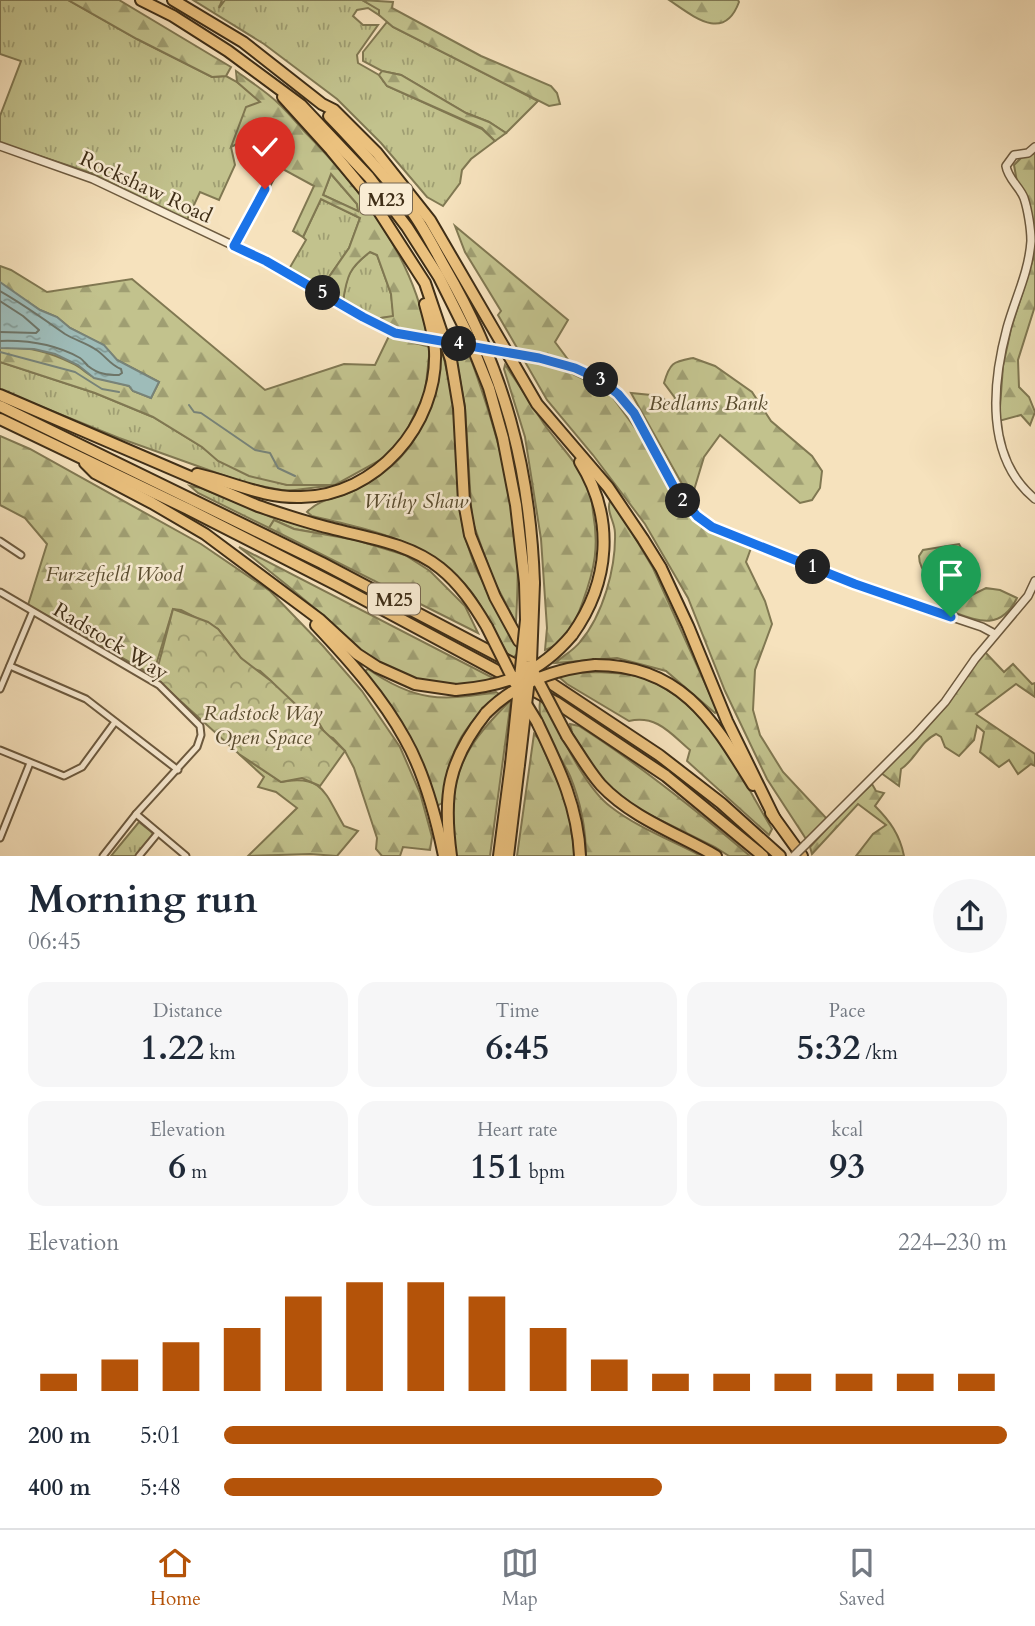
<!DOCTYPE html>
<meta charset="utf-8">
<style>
:root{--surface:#fff;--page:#f6f6f7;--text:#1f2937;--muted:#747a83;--line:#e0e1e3;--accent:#b45309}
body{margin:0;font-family:Cardo,serif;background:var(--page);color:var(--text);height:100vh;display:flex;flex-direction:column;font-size:26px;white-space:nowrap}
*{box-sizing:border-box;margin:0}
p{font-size:23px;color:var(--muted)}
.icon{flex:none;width:38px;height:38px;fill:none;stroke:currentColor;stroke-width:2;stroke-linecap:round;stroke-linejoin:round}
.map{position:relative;height:856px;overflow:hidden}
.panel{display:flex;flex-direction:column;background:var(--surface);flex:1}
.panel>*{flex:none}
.pin{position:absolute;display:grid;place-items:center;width:60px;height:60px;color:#fff;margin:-72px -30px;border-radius:50% 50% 50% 0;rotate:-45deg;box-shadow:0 0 7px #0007}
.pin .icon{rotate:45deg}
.km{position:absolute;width:35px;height:35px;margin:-18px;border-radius:50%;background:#222;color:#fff;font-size:19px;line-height:35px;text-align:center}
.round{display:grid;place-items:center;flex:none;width:74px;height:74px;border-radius:37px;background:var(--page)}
.summary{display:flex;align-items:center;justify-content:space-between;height:119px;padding:0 28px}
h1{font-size:38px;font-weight:700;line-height:52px}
.figures{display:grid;grid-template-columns:repeat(3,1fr);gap:10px;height:119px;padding:7px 28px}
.figures div{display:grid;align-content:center;border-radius:18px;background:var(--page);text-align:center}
.figures b{font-size:35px;font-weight:700}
.figures small{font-size:19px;font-weight:400}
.figures p{font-size:19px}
.chart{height:196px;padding:14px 28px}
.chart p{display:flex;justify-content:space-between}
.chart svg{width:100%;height:126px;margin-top:7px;stroke:var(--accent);stroke-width:6}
ul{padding:0 28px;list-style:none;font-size:23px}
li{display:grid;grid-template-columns:112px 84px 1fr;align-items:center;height:52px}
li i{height:18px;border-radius:9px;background:var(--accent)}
.menu{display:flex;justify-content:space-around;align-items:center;height:98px;border-top:2px solid var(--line);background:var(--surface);font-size:19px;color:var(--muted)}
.menu a{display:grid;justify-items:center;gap:4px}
.menu .selected{color:var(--accent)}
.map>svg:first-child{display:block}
.grass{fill:url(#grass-tufts);stroke:#807852;stroke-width:2}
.forest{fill:url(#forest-firs);stroke:#807852;stroke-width:2;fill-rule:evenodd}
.park{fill:url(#park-crowns);stroke:#807852;stroke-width:2}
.water{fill:url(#water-ripples);stroke:#788378;stroke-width:2}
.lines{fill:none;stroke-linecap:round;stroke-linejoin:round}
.shore{stroke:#6e7568;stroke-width:2}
.stream{stroke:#788378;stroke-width:2}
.minor-casing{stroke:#6d5b40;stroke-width:9}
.tertiary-casing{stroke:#6d5b40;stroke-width:10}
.motorway-casing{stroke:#3f2e17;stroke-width:14}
.minor{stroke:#f9ecd4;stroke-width:5}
.tertiary{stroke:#f9ecd4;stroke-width:7}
.motorway{stroke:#ebc17e;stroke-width:10}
.tertiary-bridge-casing{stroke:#6d5b40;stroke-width:10;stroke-linecap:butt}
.motorway-bridge-casing{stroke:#3f2e17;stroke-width:14;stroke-linecap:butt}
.tertiary-bridge{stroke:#f9ecd4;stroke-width:7}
.motorway-bridge{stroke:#ebc17e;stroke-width:10}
.route-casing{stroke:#fff;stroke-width:14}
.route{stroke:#1a73e8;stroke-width:9}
.labels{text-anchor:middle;stroke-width:5;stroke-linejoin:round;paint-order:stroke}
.shield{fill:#f9ecd4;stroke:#776750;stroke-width:2}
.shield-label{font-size:19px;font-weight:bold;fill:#3f2e17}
.street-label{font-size:21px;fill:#3f2e17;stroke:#f9ecd4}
.park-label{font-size:21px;font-style:italic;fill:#594c2f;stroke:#f9ecd4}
</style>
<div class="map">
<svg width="1035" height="856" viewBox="0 0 1035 856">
<defs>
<pattern id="grass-tufts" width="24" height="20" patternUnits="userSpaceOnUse" patternTransform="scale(1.75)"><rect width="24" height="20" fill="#c2c28d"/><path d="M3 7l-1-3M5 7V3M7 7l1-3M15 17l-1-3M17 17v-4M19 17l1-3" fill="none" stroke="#9f9e72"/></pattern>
<pattern id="forest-firs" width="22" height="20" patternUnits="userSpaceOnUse" patternTransform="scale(1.75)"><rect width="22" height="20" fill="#c2c28d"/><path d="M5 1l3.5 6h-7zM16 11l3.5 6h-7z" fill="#9f9e72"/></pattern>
<pattern id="park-crowns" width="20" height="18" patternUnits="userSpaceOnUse" patternTransform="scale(1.75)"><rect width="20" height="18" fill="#c2c28d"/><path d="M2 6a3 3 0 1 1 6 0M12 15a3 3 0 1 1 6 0" fill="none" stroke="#9f9e72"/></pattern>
<pattern id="water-ripples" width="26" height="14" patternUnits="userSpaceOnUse" patternTransform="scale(1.75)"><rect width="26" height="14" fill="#9ebcb9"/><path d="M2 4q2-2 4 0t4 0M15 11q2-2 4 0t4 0" fill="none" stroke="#829995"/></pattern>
</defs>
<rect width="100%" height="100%" fill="#f6e2bd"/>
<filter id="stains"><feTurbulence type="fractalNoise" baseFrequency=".00286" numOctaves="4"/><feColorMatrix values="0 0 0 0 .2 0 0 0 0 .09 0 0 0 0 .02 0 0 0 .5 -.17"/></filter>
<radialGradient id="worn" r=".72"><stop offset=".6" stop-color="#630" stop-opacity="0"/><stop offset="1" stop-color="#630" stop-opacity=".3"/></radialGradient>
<!-- grass -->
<g class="grass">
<polygon points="0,0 68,0 137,39 212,77 226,76 237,82 261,102 231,147 235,165 219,200 200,192 187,220 91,173 0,143 0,116 21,61 0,54"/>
<polygon points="193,0 222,0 219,8 225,0 362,0 380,10 379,15 368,8 357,10 353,16 363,25 378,25 357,55 358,63 379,75 387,86 482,129 495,141 471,159 462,170 460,183 443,206 427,197 381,143 337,99 264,44"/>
<polygon points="387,22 393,27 538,101 506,133 489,122 466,113 401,75 382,71 363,61 363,52"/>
<polygon points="331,174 357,204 359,212 323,195"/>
<polygon points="321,199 360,218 349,248 322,287 289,269 306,240 303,237"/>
<path d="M370,252L377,255L391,294L394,317L381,318L379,321L343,301C346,276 349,268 370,252Z"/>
<polygon points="0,362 95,393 153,417 202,447 221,462 287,485 335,485 287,491 245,483 119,438 0,390"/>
<polygon points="190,486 201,488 271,517 356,540 294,529 274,520 269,528 198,493"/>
<polygon points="139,822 154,834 136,856 111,856"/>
</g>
<!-- forest -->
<g class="forest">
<polygon points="68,0 119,0 231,67 226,76 212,77 137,39"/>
<polygon points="362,0 393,2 392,8 481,56 551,86 557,93 560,104 549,106 393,27 379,15 379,10"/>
<path d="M669,0H738L739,2C724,43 693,16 669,0Z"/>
<path d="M236,71C247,79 259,87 270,96C283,106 293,119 304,131C359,187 414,257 427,336L407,332L379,321L381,318L393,316L391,294L377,255L370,252C349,268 347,276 343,301L322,287L349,248L360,218L321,199L303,237L293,231L314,186L237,144L231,147L246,107L260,102L237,82ZM331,174L357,204L358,211L323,195Z"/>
<polygon points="382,71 401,75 466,113 489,122 506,133 495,141 482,128 387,86 379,75"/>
<polygon points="1035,153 1035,306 1018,360 1019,387 1029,397 1035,412 1030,425 1021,415 999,421 1003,366 1011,329 1033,259 1035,232 1028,198 1017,182 1014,165 1023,156"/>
<polygon points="455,226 568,320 555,342 569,361 571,373 608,391 638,432 676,502 705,528 751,548 746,562 765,601 772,624 755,670 753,710 760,735 783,772 827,819 806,839 767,779 725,691 688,598 645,524 593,455 547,400 498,315 501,311 465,252"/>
<path d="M0,266L11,270L47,292L132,279L265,390L344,364L375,365L389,336L430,347L425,393L404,436L384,458L335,485H287L249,476L218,461L202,447L153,417L95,393L0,362V348C31,347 47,351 74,364C81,367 85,373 92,376C105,381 117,382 129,386L133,391L151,398L159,382L117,360L103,345L70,328L57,317L40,310L0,283Z"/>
<path d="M440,350H442L454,402L459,502L464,534L475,567L516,644L518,653L511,660C498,638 487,614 473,594C434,542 372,530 312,516L307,512C320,498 338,499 355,490C423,455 426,419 440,350Z"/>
<path d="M455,352L469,354C492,417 511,480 517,547C519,572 517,598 516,623L493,579L472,520L465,407Z"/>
<path d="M693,358L715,366L752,392L771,421L812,456L822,471L820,488L812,500L800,503L720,435L704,457L691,500L631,393L661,396L672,407L675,398L664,383C670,362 673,362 693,358Z"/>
<path d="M505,365C519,384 531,404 544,424C559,445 580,465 590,490C592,497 592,505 593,512C599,546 595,568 583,601C576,621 567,643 545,650L547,628L541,539L525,437L504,369Z"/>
<polygon points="0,436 30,449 201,544 270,591 323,646 362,691 400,747 420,793 432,837 430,850 403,847 400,856 382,856 376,849 377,838 354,768 345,751 333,738 326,735 319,723 292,704 271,681 260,671 251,668 241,658 218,629 181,610 173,609 153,675 28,605 47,544 25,518 0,505"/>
<path d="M610,501L615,504L653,568L717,710L715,713L666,671L617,658L555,663C563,656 574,650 580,642C603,615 616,568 615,533C615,522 606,512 610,501Z"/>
<polygon points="274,520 294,529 356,540 405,555 430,571 465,606 478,633 269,528"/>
<path d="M959,544C972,565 974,576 951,590C937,583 919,574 919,556L923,550Z"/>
<path d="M239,547L497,680C453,693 401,683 366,654C349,641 334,625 318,611C292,589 266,568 239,547Z"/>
<path d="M986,588L1000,590L1017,598C999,634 974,619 945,609L949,603L959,606L962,596L968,597Z"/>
<path d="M984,651L1004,672L1013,664L1032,684L1035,683V697L1016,684L976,714L1035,754V766L1031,764L1018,774L1009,760L999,767L980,752L984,732L977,726L974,740L959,756L945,747L941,737L936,734C920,742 916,759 901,769L899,786L881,773L915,741L948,704Z"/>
<path d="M368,669C414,701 442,702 496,692L499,694C458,732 451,748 442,803L437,806L397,719L365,671Z"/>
<path d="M598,672C614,673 632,673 646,679C709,704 739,774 772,829L769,835L687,761L690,750C670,733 657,715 629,721L567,684L559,677L566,673Z"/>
<path d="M511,700L490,856H456C447,781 457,753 511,700Z"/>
<path d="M540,702L545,703C561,734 584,787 611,807C638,828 671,840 701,856H586C586,828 581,803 570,776C560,753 536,728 540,702Z"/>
<path d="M570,724L579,726C640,765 695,809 750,856H729L715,847L636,808L604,784L572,733Z"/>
<polygon points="534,734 539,739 568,805 575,856 517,856"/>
<path d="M239,754L281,782C324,774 325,794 344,826L358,831L337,856L310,854L248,856L297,808L276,792L258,787L264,777Z"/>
<path d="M872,784L876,791L884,793L875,806C890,821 900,835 904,856H856L873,834L886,825L858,804L812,854L810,847L841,813Z"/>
</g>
<!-- park -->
<polygon class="park" points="173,609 208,622 218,629 241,658 271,681 345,751 320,786 302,778 281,782 239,754 155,678"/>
<!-- water -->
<polygon class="water" points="0,282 40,310 57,317 70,328 104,345 117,360 159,382 151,398 133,391 129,386 94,378 78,365 55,354 34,349 0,348"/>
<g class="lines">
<!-- shore -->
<g class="shore">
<path d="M0,291C23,304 44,319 65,334C75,340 86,343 95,349C105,355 110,365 121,369L122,373L119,375C107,375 98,374 88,366C86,364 83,360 80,358C55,344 29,340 0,341"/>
<polyline points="0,301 23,316 39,330 36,333 0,332"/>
</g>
<!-- stream -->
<g class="stream">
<polyline points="0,352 75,372 102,389 119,392"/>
<polyline points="189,405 194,412 201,413 255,450 270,453 278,468 295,476"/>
</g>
<defs>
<g id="minor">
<polyline points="234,246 271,177"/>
<polyline points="0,541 21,555"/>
<polyline points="0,592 159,685 200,726 201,735 197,747 136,814 103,856"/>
<polyline points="10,666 86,699 178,770"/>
<polyline points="0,689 32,613"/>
<polyline points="0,750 64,776 82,767 115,722"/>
<polyline points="136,814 186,856"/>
<polyline points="0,838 30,763"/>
<polyline points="139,856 158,833"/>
</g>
<g id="tertiary">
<polyline points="0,146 93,179 266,261 363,317 395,333"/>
<path d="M1035,147L1028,153L1014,155L1006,166C1008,179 1020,187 1024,198C1028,210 1031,229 1031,241C1029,272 1015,299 1007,328C992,384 985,458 1035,499"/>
<path d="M539,358C559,364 580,368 599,378C655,411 658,487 709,525C726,537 757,545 777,553C845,580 913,604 982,627L995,634"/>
<polyline points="805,845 915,735 945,702 975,659 1028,596 1035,581"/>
</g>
<g id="motorway">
<polyline points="141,0 173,16 228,51 301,105 369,177 407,227 439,277 467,333 489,388 503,438 516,505 525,583"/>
<polyline points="173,0 243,42 322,104 334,110 377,153 430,220 537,404 608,487 643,539 661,568 688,626 727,721 775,819"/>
<polyline points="283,97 331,150 369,196 425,283 451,360 459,408 464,502 470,535 495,597 519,641"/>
<path d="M329,116C359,147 387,178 413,213C425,230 435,250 445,268C504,370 530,466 534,583"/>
<path d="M0,395L258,506C282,514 305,522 330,528C367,538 409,543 440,568C460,584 474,605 487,627"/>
<polyline points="0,406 322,563 552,684 659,755 721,803 780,856"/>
<polyline points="0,419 188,509 337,585 557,703 666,776 763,856"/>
<polyline points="85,463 95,473 152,503 205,534 319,619 357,654 377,667 415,684 456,690"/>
<path d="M197,474C233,482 262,498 301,497C376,496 438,425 435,351C434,335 429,319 425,304"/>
<path d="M316,625C349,660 382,697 405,739C425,774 436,817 444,856"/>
<path d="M572,635C610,582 615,518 580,462"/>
<path d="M595,665C681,665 713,720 753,785"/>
<path d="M537,722C558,766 578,806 580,856"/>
<path d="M567,736C578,752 588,770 601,785C632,818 678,834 716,856"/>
<polyline points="771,813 802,856"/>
<path d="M451,856C443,796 447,762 486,713"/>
<polyline points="499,856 511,764"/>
<polyline points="508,856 519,765"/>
</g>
</defs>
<!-- minor casing -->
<use href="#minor" class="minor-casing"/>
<!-- tertiary casing -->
<use href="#tertiary" class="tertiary-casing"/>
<!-- motorway casing -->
<use href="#motorway" class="motorway-casing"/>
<!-- minor -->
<use href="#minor" class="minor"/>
<!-- tertiary -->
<use href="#tertiary" class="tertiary"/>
<!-- motorway -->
<use href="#motorway" class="motorway"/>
<defs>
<g id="tertiary-bridge">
<polyline points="395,333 539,358"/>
<polyline points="794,856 805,845"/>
</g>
<g id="motorway-bridge">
<polyline points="487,627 515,683"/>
<polyline points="534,673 567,736"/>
<path d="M456,690C505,686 539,674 572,635"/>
<polyline points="526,704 537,722"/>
<path d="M486,713C516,683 552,669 595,665"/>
<polyline points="511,764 526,620 525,583"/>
<polyline points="519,765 531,662 534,583"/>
</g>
</defs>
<!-- tertiary-bridge casing -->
<use href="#tertiary-bridge" class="tertiary-bridge-casing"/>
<!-- motorway-bridge casing -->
<use href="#motorway-bridge" class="motorway-bridge-casing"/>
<!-- tertiary-bridge -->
<use href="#tertiary-bridge" class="tertiary-bridge"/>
<!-- motorway-bridge -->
<use href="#motorway-bridge" class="motorway-bridge"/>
</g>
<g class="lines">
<defs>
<polyline id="route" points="265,189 234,246 266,261 363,317 395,333 539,358 575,368 599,379 618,394 634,413 675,489 697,516 712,527 855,584 951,617"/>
</defs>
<!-- route casing -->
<use href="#route" class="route-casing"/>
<!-- route -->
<use href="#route" class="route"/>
</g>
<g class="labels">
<!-- shield labels -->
<g class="shield">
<rect x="360" y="183.5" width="52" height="31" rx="5"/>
<rect x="368" y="583.5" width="52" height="31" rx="5"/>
</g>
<g class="shield-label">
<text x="386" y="206">M23</text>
<text x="394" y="606">M25</text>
</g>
<!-- street labels -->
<g class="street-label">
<text transform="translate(146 187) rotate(25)" y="7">Rockshaw Road</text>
<text transform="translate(111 641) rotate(31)" y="7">Radstock Way</text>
</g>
<!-- park labels -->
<g class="park-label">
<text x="708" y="410">Bedlams Bank</text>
<text x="416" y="508">Withy Shaw</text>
<text x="114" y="581">Furzefield Wood</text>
<text x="263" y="720">Radstock Way<tspan x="263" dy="24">Open Space</tspan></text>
</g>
</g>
<rect width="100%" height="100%" filter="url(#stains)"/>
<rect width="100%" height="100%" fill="url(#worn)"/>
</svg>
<div class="pin" style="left:951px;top:617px;background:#1e9e55"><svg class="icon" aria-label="arrive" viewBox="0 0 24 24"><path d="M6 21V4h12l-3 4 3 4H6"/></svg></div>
<div class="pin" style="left:265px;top:189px;background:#d93025"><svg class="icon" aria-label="check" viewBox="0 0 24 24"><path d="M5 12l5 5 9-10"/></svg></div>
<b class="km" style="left:813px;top:567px">1</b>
<b class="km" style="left:683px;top:501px">2</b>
<b class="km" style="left:601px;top:380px">3</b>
<b class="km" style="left:459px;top:344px">4</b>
<b class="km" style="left:323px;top:293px">5</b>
</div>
<section class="panel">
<div class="summary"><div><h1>Morning run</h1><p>06:45</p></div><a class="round"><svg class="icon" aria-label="share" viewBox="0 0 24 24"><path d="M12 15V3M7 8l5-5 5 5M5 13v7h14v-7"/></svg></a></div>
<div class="figures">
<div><p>Distance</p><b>1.22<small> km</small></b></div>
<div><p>Time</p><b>6:45</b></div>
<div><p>Pace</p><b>5:32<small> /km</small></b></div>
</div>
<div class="figures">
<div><p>Elevation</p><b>6<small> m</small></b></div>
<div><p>Heart rate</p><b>151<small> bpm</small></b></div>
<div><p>kcal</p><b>93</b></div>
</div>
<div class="chart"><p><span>Elevation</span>224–230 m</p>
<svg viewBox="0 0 160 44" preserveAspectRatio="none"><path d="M5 44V38M15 44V33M25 44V27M35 44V22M45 44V11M55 44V6M65 44V6M75 44V11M85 44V22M95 44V33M105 44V38M115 44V38M125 44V38M135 44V38M145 44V38M155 44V38"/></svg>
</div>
<ul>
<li><b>200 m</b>5:01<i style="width:100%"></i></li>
<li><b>400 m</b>5:48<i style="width:56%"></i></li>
</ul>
</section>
<nav class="menu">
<a class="selected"><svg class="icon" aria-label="home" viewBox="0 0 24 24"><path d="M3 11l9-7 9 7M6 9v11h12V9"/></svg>Home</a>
<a><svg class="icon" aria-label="map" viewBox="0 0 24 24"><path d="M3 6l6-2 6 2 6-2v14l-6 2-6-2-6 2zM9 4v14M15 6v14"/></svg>Map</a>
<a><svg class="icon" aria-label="saved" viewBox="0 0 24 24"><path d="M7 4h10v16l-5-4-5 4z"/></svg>Saved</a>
</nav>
